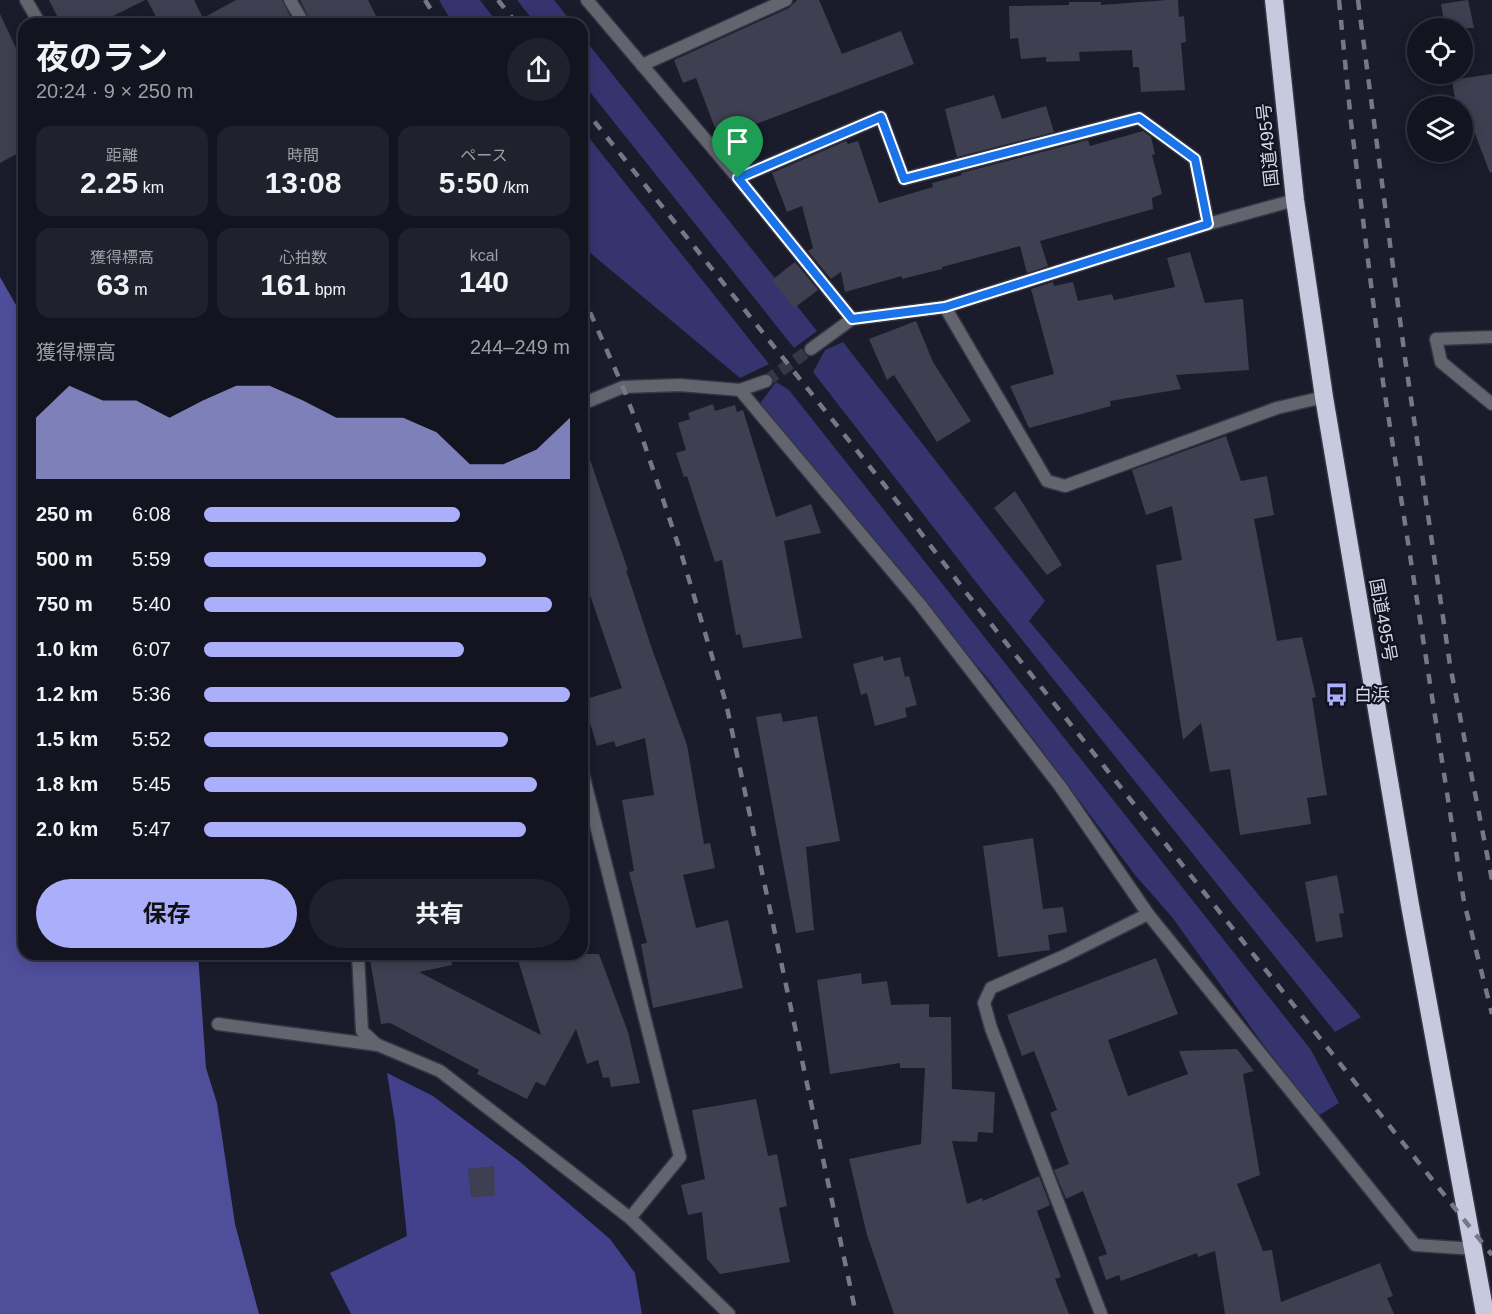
<!DOCTYPE html>
<html lang="ja">
<meta charset="utf-8">
<style>
:root{--surface:#141420;--page:#21212d;--text:#f1f3f6;--muted:#9d9ea5;--line:#33333e;--accent:#abaffb}
body{margin:0;font-family:Helvetica,"Noto Sans JP",sans-serif;background:var(--page);color:var(--text);height:100vh;display:flex;flex-direction:column;font-size:22px;white-space:nowrap}
*{box-sizing:border-box;margin:0}
p{font-size:20px;color:var(--muted)}
.icon{flex:none;width:33px;height:33px;fill:none;stroke:currentColor;stroke-width:2;stroke-linecap:round;stroke-linejoin:round}
.map{position:relative;flex:1;overflow:hidden}
.drawer{position:absolute;left:18px;top:18px;width:570px;height:942px;display:flex;flex-direction:column;background:var(--surface);border-radius:18px;box-shadow:0 3px 15px #0003,0 0 0 2px var(--line)}
.drawer>*{flex:none}
.controls{position:absolute;left:1407px;top:18px;display:grid;gap:12px}
.controls a{display:grid;place-items:center;width:66px;height:66px;border-radius:50%;background:var(--surface);box-shadow:0 3px 15px #0003,0 0 0 2px var(--line);font-size:30px}
.pin{position:absolute;display:grid;place-items:center;width:51px;height:51px;color:#fff;margin:-62px -26px;border-radius:50% 50% 50% 0;rotate:-45deg;box-shadow:0 0 6px #0007}
.pin .icon{rotate:45deg}
.round{display:grid;place-items:center;flex:none;width:63px;height:63px;border-radius:32px;background:var(--page)}
.overview{display:flex;align-items:center;justify-content:space-between;height:102px;padding:0 18px}
h1{font-size:33px;font-weight:700;line-height:45px}
.stats{display:grid;grid-template-columns:repeat(3,1fr);gap:9px;height:102px;padding:6px 18px}
.stats div{display:grid;align-content:center;border-radius:15px;background:var(--page);text-align:center}
.stats b{font-size:30px;font-weight:700}
.stats small{font-size:16px;font-weight:400}
.stats p{font-size:16px}
.chart{height:168px;padding:12px 18px}
.chart p{display:flex;justify-content:space-between}
.chart svg{width:100%;height:108px;margin-top:6px;fill:var(--accent);opacity:.7}
.button{display:flex;gap:12px;margin-top:auto;padding:12px 18px}
.button a{flex:1;height:69px;border-radius:36px;background:var(--accent);color:#111;font-size:24px;font-weight:700;line-height:69px;text-align:center}
.button a+a{background:var(--page);color:var(--text)}
ul{padding:0 18px;list-style:none;font-size:20px}
li{display:grid;grid-template-columns:96px 72px 1fr;align-items:center;height:45px}
li i{height:15px;border-radius:8px;background:var(--accent)}
.map>svg:first-child{display:block}
.green{fill:#35346f}
.forest{fill:#43408c}
.water{fill:#4f4e9b}
.building{fill:#3e3f51}
.lines{fill:none;stroke-linecap:round;stroke-linejoin:round}
.street-tunnel{stroke:#363746;stroke-width:12;stroke-dasharray:12 6;stroke-linecap:butt}
.street-casing{stroke:#343545;stroke-width:15}
.highway-casing{stroke:#343545;stroke-width:21}
.street{stroke:#63646d;stroke-width:12}
.highway{stroke:#c7cadf;stroke-width:18}
.rail{stroke:#777886;stroke-width:4.5;stroke-dasharray:10 10;stroke-linecap:butt}
.route-casing{stroke:#fff;stroke-width:12}
.route{stroke:#1a73e8;stroke-width:8}
.labels{text-anchor:middle;stroke-width:4.5;stroke-linejoin:round;paint-order:stroke}
.street-label{font-size:18px;fill:#d6d7e2;stroke:#111221}
.poi-label{font-size:18px;fill:#d6d7e2;stroke:#111221;text-anchor:start}
</style>
<div class="map">
<svg width="1492" height="1314" viewBox="0 0 1492 1314">
<rect width="100%" height="100%" fill="#1a1b2b"/>
<!-- green -->
<g class="green">
<polygon points="439,0 480,0 498,24 453,24"/>
<polygon points="517,0 554,0 573,24 536,24"/>
<polygon points="582,36 817,331 794,348 582,82"/>
<polygon points="582,129 769,364 740,378 582,246"/>
<polygon points="843,342 1045,601 1029,621 1361,1017 1335,1032 979,586 813,372 825,350"/>
<polygon points="776,382 789,390 1311,1050 1339,1103 1318,1116 1260,1040 1172,917 1135,875 990,681 758,406"/>
</g>
<!-- forest -->
<polygon class="forest" points="387,1073 433,1096 519,1161 610,1239 635,1273 642,1314 351,1314 330,1273 407,1236 395,1123"/>
<!-- water -->
<polygon class="water" points="0,277 24,319 24,954 198,954 206,1068 217,1103 235,1224 259,1314 0,1314"/>
<!-- building -->
<g class="building">
<polygon points="49,0 145,0 97,24 61,24"/>
<polygon points="147,0 194,0 203,18 236,0 282,0 294,24 160,24"/>
<polygon points="300,0 368,0 380,24 312,24"/>
<polygon points="797,0 819,0 842,54 901,31 914,64 727,135 721,125 715,128 696,78 683,83 674,60 789,8"/>
<polygon points="1167,0 1178,0 1179,17 1184,16 1186,42 1181,43 1185,90 1141,92 1139,67 1133,67 1132,50 1079,52 1080,61 1046,62 1046,57 1021,59 1018,38 1010,39 1009,6 1069,5 1069,2 1101,2 1101,5"/>
<polygon points="1468,0 1474,28 1445,28 1441,4"/>
<polygon points="0,14 24,65 24,150 0,163"/>
<polygon points="1492,74 1492,172 1490,173 1472,126 1462,128 1462,106 1456,106 1452,80"/>
<polygon points="994,95 1002,119 1046,106 1054,132 957,157 945,109"/>
<polygon points="1143,131 1151,137 1155,154 1152,155 1162,194 1152,198 1153,209 1040,241 1048,266 1027,273 1020,246 942,267 942,269 902,279 902,276 845,292 841,272 831,279 808,251 813,248 802,206 787,212 772,173 846,141 848,144 858,141 879,203 933,187 932,183 962,175 961,173 1088,140 1090,146"/>
<polygon points="1190,252 1205,303 1243,299 1249,370 1176,375 1181,389 1110,401 1111,406 1029,428 1010,386 1054,374 1031,289 1053,282 1054,286 1073,282 1078,301 1112,294 1114,300 1175,287 1167,258"/>
<polygon points="795,262 818,290 794,308 772,280"/>
<polygon points="916,321 933,362 971,421 937,442 894,375 887,380 869,339"/>
<polygon points="713,404 715,411 735,405 737,412 743,410 776,517 811,504 821,533 784,541 802,638 743,648 740,634 736,635 722,560 715,562 687,476 684,477 676,453 686,450 678,423 690,419 688,413"/>
<polygon points="1226,436 1241,481 1267,476 1274,515 1254,519 1277,641 1302,637 1316,697 1312,698 1327,795 1307,798 1311,824 1240,835 1230,769 1210,772 1201,723 1183,740 1156,565 1182,560 1172,506 1146,515 1132,470"/>
<polygon points="586,448 628,570 626,570 652,649 687,745 704,844 710,843 715,868 683,875 696,928 728,920 743,988 653,1008 641,944 647,943 629,872 634,871 622,800 654,795 645,738 616,747 614,741 597,746 583,700 622,688 590,595 582,598 582,449"/>
<polygon points="1015,491 1062,565 1047,575 994,508"/>
<polygon points="883,656 884,661 900,657 905,677 909,676 917,705 905,708 907,717 875,726 867,693 861,695 853,664"/>
<polygon points="781,713 783,722 817,716 840,841 806,847 814,930 796,933 756,717"/>
<polygon points="1033,838 1043,909 1063,907 1067,932 1048,935 1050,950 998,957 983,846"/>
<polygon points="1337,875 1344,913 1339,914 1343,937 1316,942 1305,882"/>
<polygon points="369,954 451,954 452,965 419,972 541,1035 518,960 536,954 599,954 628,1032 640,1083 611,1087 609,1077 603,1078 598,1060 587,1064 576,1029 545,1086 536,1082 527,1099 477,1074 479,1070 390,1023 381,1024"/>
<polygon points="1156,958 1178,1014 1108,1040 1128,1096 1188,1074 1179,1051 1237,1049 1254,1071 1243,1074 1260,1175 1237,1184 1263,1251 1272,1250 1281,1302 1380,1263 1393,1296 1387,1298 1394,1314 1225,1314 1215,1251 1198,1257 1197,1253 1121,1281 1119,1275 1106,1280 1098,1257 1107,1254 1083,1191 1066,1199 1054,1170 1069,1164 1050,1113 1057,1110 1034,1051 1022,1056 1007,1015"/>
<polygon points="861,973 862,984 887,981 891,1005 929,1004 929,1017 951,1017 952,1089 995,1092 993,1133 978,1132 977,1142 952,1141 967,1204 982,1198 983,1201 1039,1176 1050,1205 1037,1211 1061,1277 1055,1279 1069,1314 894,1314 867,1235 849,1159 921,1144 925,1068 900,1068 900,1063 830,1074 817,980"/>
<polygon points="756,1099 768,1156 777,1154 787,1206 779,1208 790,1262 720,1274 707,1259 702,1212 688,1215 681,1185 705,1179 692,1110"/>
<polygon points="494,1166 495,1196 471,1197 468,1169"/>
</g>
<g class="lines">
<!-- street-tunnel -->
<polyline class="street-tunnel" points="766,381 811,349"/>
<defs>
<g id="street">
<polyline points="26,0 40,24"/>
<polyline points="290,0 304,24"/>
<polyline points="587,0 738,178 852,319 945,307 1208,224 1295,200"/>
<polyline points="642,65 786,0"/>
<polyline points="738,178 881,117 904,179 1139,118 1195,159 1208,224"/>
<polyline points="945,307 1047,481 1065,486 1277,408 1324,397"/>
<polyline points="1492,337 1436,339 1441,362 1492,404"/>
<polyline points="811,349 852,319"/>
<polyline points="740,390 766,381"/>
<polyline points="582,404 623,387 680,385 740,390 919,603 1060,786 1148,914 1415,1245 1475,1249"/>
<polyline points="582,770 680,1157 630,1218"/>
<polyline points="358,954 362,1031 377,1045"/>
<polyline points="218,1024 378,1045 440,1071 630,1218 729,1314"/>
<polyline points="1101,1314 991,1028 984,1003 991,988 1064,956 1148,914"/>
</g>
<polyline id="highway" points="1274,0 1295,200 1324,397 1410,905 1485,1314"/>
</defs>
<!-- street casing -->
<use href="#street" class="street-casing"/>
<!-- highway casing -->
<use href="#highway" class="highway-casing"/>
<!-- street -->
<use href="#street" class="street"/>
<!-- highway -->
<use href="#highway" class="highway"/>
<!-- rail -->
<g class="rail">
<polyline points="425,0 440,24"/>
<polyline points="498,0 517,24"/>
<polyline points="1339,0 1351,122 1383,382 1464,902 1492,1014"/>
<polyline points="1358,0 1405,358 1450,665 1492,880"/>
<polyline points="582,106 886,487 968,595 1492,1255"/>
<polyline points="582,294 623,387 643,440 682,556 726,703 856,1314"/>
</g>
</g>
<g class="lines">
<defs>
<polygon id="route" points="881,117 904,179 1139,118 1195,159 1208,224 945,307 852,319 738,178"/>
</defs>
<!-- route casing -->
<use href="#route" class="route-casing"/>
<!-- route -->
<use href="#route" class="route"/>
</g>
<!-- icons -->
<defs>
<symbol id="bus-bare" viewBox="-9 -9 18 18"><path d="M-5-6H5V4H4V6H2V4H-2V6H-4V4H-5ZM-3.5-4V0h7V-4ZM-3.5 1.2v1.5H-2V1.2ZM2 1.2v1.5H3.5V1.2Z" fill="#abaffb" stroke="#111221" stroke-width="2.5" paint-order="stroke"/></symbol>
</defs>
<g fill-rule="evenodd">
<use href="#bus-bare" x="1320" y="678" width="33" height="33"/>
</g>
<g class="labels">
<!-- street labels -->
<g class="street-label">
<text transform="translate(1268 145) rotate(-96)" y="6">国道495号</text>
<text transform="translate(1383 620) rotate(80)" y="6">国道495号</text>
</g>
<!-- poi labels -->
<g class="poi-label">
<text x="1354" y="701">白浜</text>
</g>
</g>
</svg>
<div class="controls">
<a><svg class="icon" aria-label="locate" viewBox="0 0 24 24"><circle cx="12" cy="12" r="6"/><path d="M12 2v4M12 18v4M2 12h4M18 12h4"/></svg></a>
<a><svg class="icon" aria-label="layers" viewBox="0 0 24 24"><path d="M12 4l9 5-9 5-9-5zM3 14l9 5 9-5"/></svg></a>
</div>
<div class="pin" style="left:738px;top:178px;background:#1e9e55"><svg class="icon" aria-label="arrive" viewBox="0 0 24 24"><path d="M6 21V4h12l-3 4 3 4H6"/></svg></div>
<section class="drawer">
<div class="overview"><div><h1>夜のラン</h1><p>20:24 · 9 × 250 m</p></div><a class="round"><svg class="icon" aria-label="share" viewBox="0 0 24 24"><path d="M12 15V3M7 8l5-5 5 5M5 13v7h14v-7"/></svg></a></div>
<div class="stats">
<div><p>距離</p><b>2.25<small> km</small></b></div>
<div><p>時間</p><b>13:08</b></div>
<div><p>ペース</p><b>5:50<small> /km</small></b></div>
</div>
<div class="stats">
<div><p>獲得標高</p><b>63<small> m</small></b></div>
<div><p>心拍数</p><b>161<small> bpm</small></b></div>
<div><p>kcal</p><b>140</b></div>
</div>
<div class="chart"><p><span>獲得標高</span>244–249 m</p>
<svg viewBox="0 0 160 44" preserveAspectRatio="none"><path d="M0 44V19L10 6L20 12L30 12L40 19L50 12L60 6L70 6L80 12L90 19L100 19L110 19L120 25L130 38L140 38L150 32L160 19V44z"/></svg>
</div>
<ul>
<li><b>250 m</b>6:08<i style="width:70%"></i></li>
<li><b>500 m</b>5:59<i style="width:77%"></i></li>
<li><b>750 m</b>5:40<i style="width:95%"></i></li>
<li><b>1.0 km</b>6:07<i style="width:71%"></i></li>
<li><b>1.2 km</b>5:36<i style="width:100%"></i></li>
<li><b>1.5 km</b>5:52<i style="width:83%"></i></li>
<li><b>1.8 km</b>5:45<i style="width:91%"></i></li>
<li><b>2.0 km</b>5:47<i style="width:88%"></i></li>
</ul>
<div class="button"><a>保存</a><a>共有</a></div>
</section>
</div>
